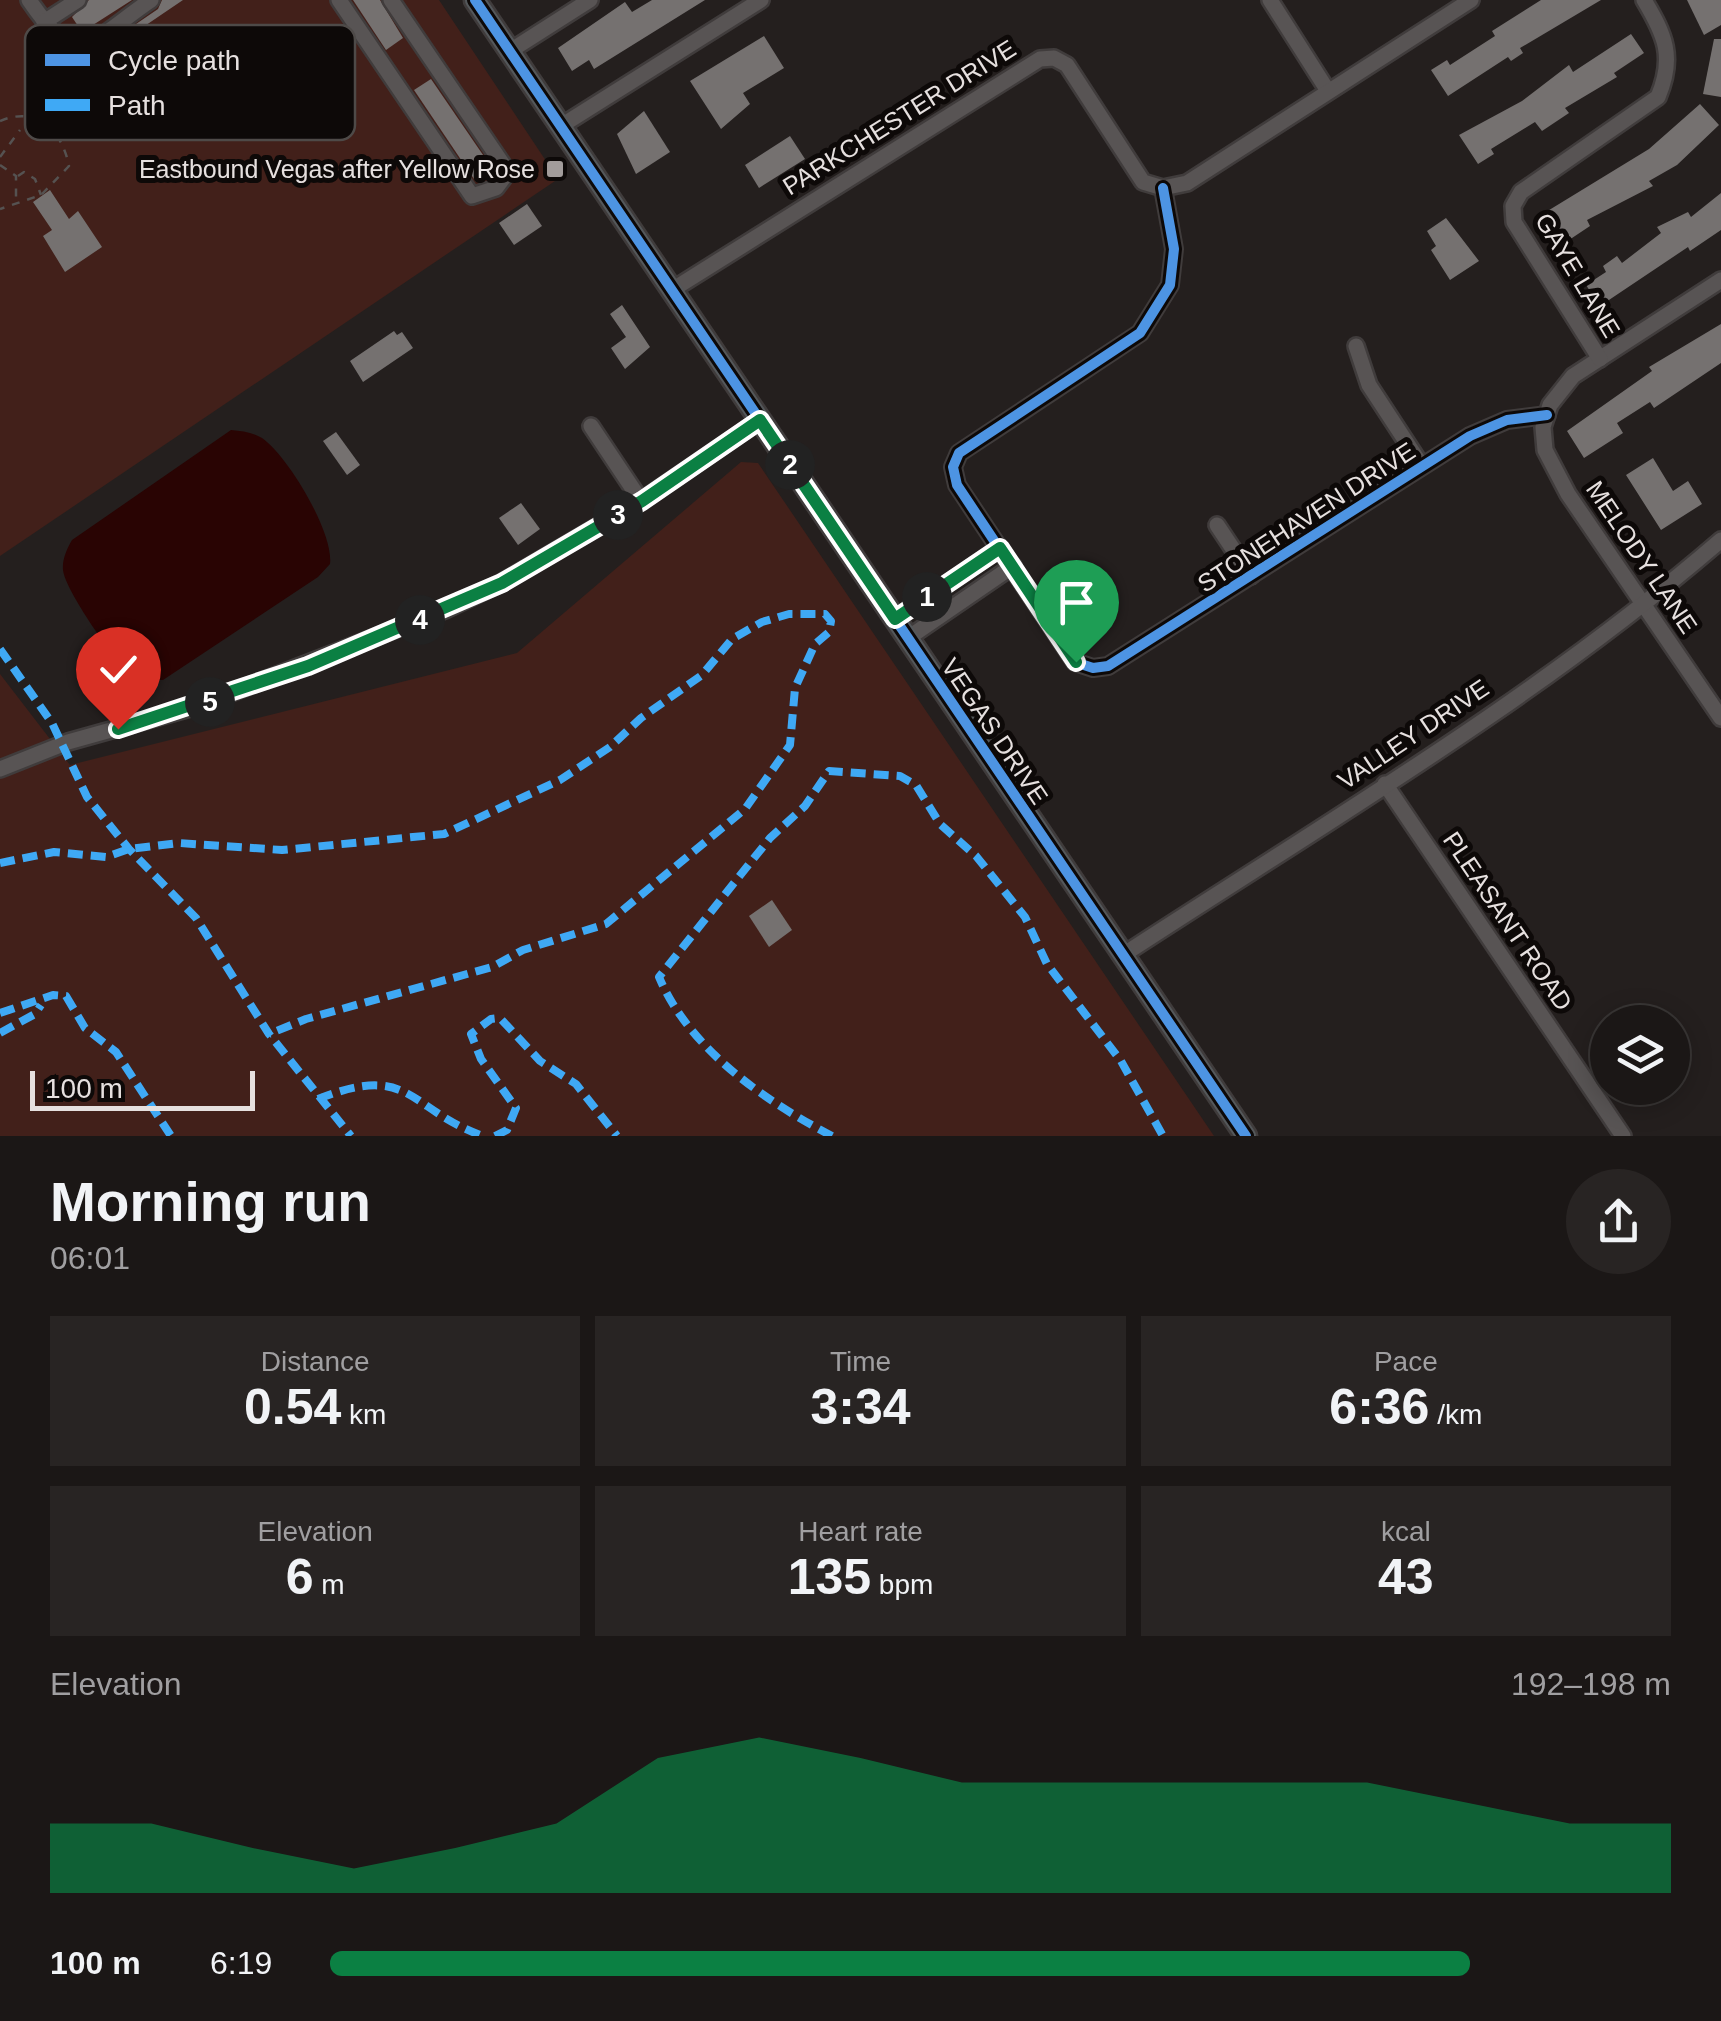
<!DOCTYPE html>
<meta charset="utf-8">
<style>
:root{--surface:#1b1716;--page:#282423;--text:#f1f3f6;--muted:#a09fa1;--line:#393635;--accent:#0b8043}
body{margin:0;font-family:Arial,sans-serif;background:var(--page);color:var(--text);height:100vh;display:flex;flex-direction:column;font-size:38px;white-space:nowrap}
*{box-sizing:border-box;margin:0}
p{font-size:32px;color:var(--muted)}
.icon{flex:none;width:55px;height:55px;fill:none;stroke:currentColor;stroke-width:2;stroke-linecap:round;stroke-linejoin:round}
.map{position:relative;height:1136px;overflow:hidden}
.drawer{display:flex;flex-direction:column;background:var(--surface);flex:1}
.drawer>*{flex:none}
.tools{position:absolute;left:1590px;top:1005px;display:grid;gap:20px}
.tools a{display:grid;place-items:center;width:100px;height:100px;border-radius:50%;background:var(--surface);box-shadow:0 5px 25px #0003,0 0 0 2px var(--line);font-size:50px}
.scale{position:absolute;left:30px;bottom:25px;width:225px;box-sizing:border-box;padding-left:10px;border:5px solid #e6e0df;border-top:0;font-size:28px;line-height:35px;white-space:nowrap;color:#e6e0df;-webkit-text-stroke:8px #0d0908;paint-order:stroke}
.pin{position:absolute;display:grid;place-items:center;width:85px;height:85px;color:#fff;margin:-102px -42px;border-radius:50% 50% 50% 0;rotate:-45deg;box-shadow:0 0 10px #0007}
.pin .icon{rotate:45deg}
.km{position:absolute;width:50px;height:50px;margin:-25px;border-radius:50%;background:#222;color:#fff;font-size:28px;line-height:50px;text-align:center}
.round{display:grid;place-items:center;flex:none;width:105px;height:105px;border-radius:52px;background:var(--page)}
.summary{display:flex;align-items:center;justify-content:space-between;height:170px;padding:0 50px}
h1{font-size:55px;font-weight:700;line-height:75px}
.metrics{display:grid;grid-template-columns:repeat(3,1fr);gap:15px;height:170px;padding:10px 50px}
.metrics div{display:grid;align-content:center;border-radius:0px;background:var(--page);text-align:center}
.metrics b{font-size:50px;font-weight:700}
.metrics small{font-size:28px;font-weight:400}
.metrics p{font-size:28px}
.chart{height:280px;padding:20px 50px}
.chart p{display:flex;justify-content:space-between}
.chart svg{width:100%;height:180px;margin-top:10px;fill:var(--accent);opacity:.7}
ul{padding:0 50px;list-style:none;font-size:32px}
li{display:grid;grid-template-columns:160px 120px 1fr;align-items:center;height:75px}
li i{height:25px;border-radius:12px;background:var(--accent)}
.map>svg:first-child{display:block}
.green{fill:#42201a}
.water{fill:#290403}
.building{fill:#757170}
.lines{fill:none;stroke-linecap:round;stroke-linejoin:round}
.minor-casing{stroke:#403c3c;stroke-width:20}
.major-casing{stroke:#403c3c;stroke-width:25}
.path{stroke:#555251;stroke-width:2.5;stroke-dasharray:8 8;stroke-linecap:butt}
.minor{stroke:#585454;stroke-width:15}
.major{stroke:#54585b;stroke-width:20}
.quiet{stroke:#3fa9f5;stroke-width:8;stroke-dasharray:15 8;stroke-linecap:butt}
.cycleway-casing{stroke:#0d0908;stroke-width:16}
.cycleway{stroke:#4d94e3;stroke-width:10}
.route-casing{stroke:#fff;stroke-width:20}
.route{stroke:#0b8043;stroke-width:12}
.poi-dot{fill:#a29c9b;stroke:#0d0908;stroke-width:4}
.labels{text-anchor:middle;stroke-width:10;stroke-linejoin:round;paint-order:stroke}
.street-label{font-size:25px;fill:#e6e0df;stroke:#0d0908}
.poi-label{font-size:25px;fill:#e6e0df;stroke:#0d0908;text-anchor:end}
.key{fill:#0d0908;stroke:#4e4a48;stroke-width:2.5}
.key-label{font-size:28px;fill:#e6e0df}
</style>
<div class="map">
<svg width="1721" height="1136" viewBox="0 0 1721 1136">
<rect width="100%" height="100%" fill="#241f1e"/>
<!-- green -->
<g class="green">
<polygon points="0,0 439,0 558,179 0,556"/>
<polygon points="741,462 758,463 1214,1136 0,1136 0,674 70,765 517,653"/>
</g>
<!-- water -->
<path class="water" d="M231,430C242,431 252,432 262,438C288,456 334,533 330,564L318,577L163,680C152,680 141,681 132,675C115,662 65,590 63,570C62,559 67,549 72,540Z"/>
<!-- building -->
<g class="building">
<polygon points="89,0 132,0 82,32 72,17"/>
<polygon points="162,0 183,0 99,57 95,52 158,9"/>
<polygon points="353,0 380,0 403,38 386,50"/>
<polygon points="652,0 705,0 594,69 589,60 572,71 558,48 625,2 632,12"/>
<polygon points="1541,0 1601,0 1520,48 1523,53 1511,61 1508,57 1448,96 1431,70 1447,60 1450,65 1495,36 1492,31"/>
<polygon points="1687,0 1721,0 1721,25 1704,35"/>
<polygon points="1631,34 1644,53 1614,73 1617,77 1565,108 1569,113 1542,131 1535,122 1491,149 1494,154 1478,164 1459,135 1522,101 1569,65 1573,72"/>
<polygon points="764,36 784,68 743,93 750,104 721,129 690,81"/>
<polygon points="1714,39 1721,39 1721,97 1703,94"/>
<polygon points="431,79 494,171 476,182 414,90"/>
<polygon points="1700,104 1719,125 1677,165 1649,181 1653,186 1587,220 1590,226 1560,246 1541,215 1649,149"/>
<polygon points="644,111 670,152 636,174 617,134"/>
<polygon points="790,136 805,159 759,188 745,165"/>
<polygon points="50,190 69,219 78,211 102,247 65,272 43,236 52,230 33,202"/>
<polygon points="1721,193 1721,230 1690,251 1688,247 1600,306 1586,285 1606,272 1603,266 1617,256 1622,263 1661,233 1657,227 1688,212 1691,217"/>
<polygon points="527,204 542,226 514,245 499,223"/>
<polygon points="1446,218 1479,261 1450,280 1431,250 1436,246 1427,231"/>
<polygon points="622,305 650,347 625,369 611,348 626,337 610,314"/>
<polygon points="1721,324 1721,363 1654,408 1650,402 1617,423 1623,433 1584,458 1567,431 1652,371 1649,367"/>
<polygon points="394,331 397,335 402,332 413,348 363,382 350,361"/>
<polygon points="336,432 360,465 347,475 323,441"/>
<polygon points="1653,458 1673,491 1688,481 1702,504 1661,530 1626,475"/>
<polygon points="521,503 540,529 518,545 499,518"/>
<polygon points="772,900 792,930 769,947 749,916"/>
</g>
<g class="lines">
<defs>
<g id="minor">
<path d="M29,0C79,73 88,43 151,0"/>
<polyline points="339,0 472,196 496,188 508,172 391,0"/>
<polyline points="1270,0 1328,91"/>
<polyline points="44,22 78,0"/>
<polyline points="510,51 590,0"/>
<polyline points="561,126 761,0"/>
<polyline points="1163,188 1174,249 1170,285 1140,333 959,453 953,467 957,485 1075,662 1093,668 1108,666 1470,436 1507,420 1547,415"/>
<polyline points="1721,280 1573,376 1550,405 1543,427 1545,450 1568,494 1721,718"/>
<polyline points="672,290 1040,59 1054,58 1067,65 1143,182 1163,188 1187,183 1471,0"/>
<polyline points="1356,346 1369,385 1422,466"/>
<path d="M1600,359L1514,222L1513,206L1521,192L1658,97C1675,57 1665,35 1644,0"/>
<polyline points="591,426 641,501 760,420"/>
<polyline points="1217,525 1251,576"/>
<polyline points="895,619 1000,548"/>
<polyline points="908,638 1013,566"/>
<polyline points="0,769 68,742 197,706 445,610 501,583 641,501"/>
<polyline points="1385,784 1623,1136"/>
<path d="M1123,955C1325,823 1538,698 1721,540"/>
</g>
<polyline id="major" points="475,0 1246,1136"/>
</defs>
<!-- minor casing -->
<use href="#minor" class="minor-casing"/>
<!-- major casing -->
<use href="#major" class="major-casing"/>
<!-- path -->
<g class="path">
<path d="M0,121C38,105 62,131 69,166L41,195L0,209"/>
<polyline points="0,157 20,130"/>
<polyline points="0,165 16,176 16,203"/>
<polyline points="18,176 24,172 35,179 41,195"/>
</g>
<!-- minor -->
<use href="#minor" class="minor"/>
<!-- major -->
<use href="#major" class="major"/>
<!-- quiet -->
<g class="quiet">
<polyline points="0,649 52,723 87,797 129,849 196,918 269,1034 351,1136"/>
<polyline points="0,863 54,852 106,857 129,849 179,843 282,850 444,834 560,780 610,747 641,718 702,675 732,639 762,622 789,614 825,614 831,621 829,632 815,644 795,688 790,745 745,809 606,924 523,950 492,967 306,1019 269,1034"/>
<polyline points="0,1013 53,995 66,996 85,1028 116,1052 171,1136"/>
<polyline points="0,1033 35,1014 41,1005"/>
<path d="M318,1099C412,1062 407,1109 483,1136"/>
<polyline points="495,1136 507,1130 516,1108 481,1059 471,1034 491,1019 500,1018 540,1061 576,1084 617,1136"/>
<path d="M832,1136C765,1101 690,1050 659,977L770,838L805,806L829,771L900,776L916,785L940,824L976,856L1025,917L1047,964L1121,1061L1163,1136"/>
</g>
<defs>
<g id="cycleway">
<polyline points="475,0 1246,1136"/>
<polyline points="1163,188 1174,249 1170,285 1140,333 959,453 953,467 957,485 1075,662 1093,668 1108,666 1470,436 1507,420 1547,415"/>
</g>
</defs>
<!-- cycleway casing -->
<use href="#cycleway" class="cycleway-casing"/>
<!-- cycleway -->
<use href="#cycleway" class="cycleway"/>
</g>
<g class="lines">
<defs>
<polyline id="route" points="118,729 308,666 502,583 642,501 760,420 895,619 1000,548 1076,662"/>
</defs>
<!-- route casing -->
<use href="#route" class="route-casing"/>
<!-- route -->
<use href="#route" class="route"/>
</g>
<!-- markers -->
<rect class="poi-dot" x="545" y="159" width="20" height="20" rx="5"/>
<g class="labels">
<!-- street labels -->
<g class="street-label">
<text transform="translate(899 117) rotate(-32)" y="9">PARKCHESTER DRIVE</text>
<text transform="translate(1578 275) rotate(59)" y="9">GAYE LANE</text>
<text transform="translate(1306 517) rotate(-33)" y="9">STONEHAVEN DRIVE</text>
<text transform="translate(1642 557) rotate(56)" y="9">MELODY LANE</text>
<text transform="translate(995 731) rotate(56)" y="9">VEGAS DRIVE</text>
<text transform="translate(1413 734) rotate(-34)" y="9">VALLEY DRIVE</text>
<text transform="translate(1508 921) rotate(56)" y="9">PLEASANT ROAD</text>
</g>
<!-- poi labels -->
<g class="poi-label">
<text x="535" y="178">Eastbound Vegas after Yellow Rose</text>
</g>
</g>
<!-- legend -->
<rect x="25" y="25" width="330" height="115" rx="15" class="key"/>
<rect x="45" y="54" width="45" height="12" fill="#4d94e3"/>
<rect x="45" y="99" width="45" height="12" fill="#3fa9f5"/>
<g class="key-label">
<text x="108" y="70">Cycle path</text>
<text x="108" y="115">Path</text>
</g>
</svg>
<div class="tools">
<a><svg class="icon" aria-label="layers" viewBox="0 0 24 24"><path d="M12 4l9 5-9 5-9-5zM3 14l9 5 9-5"/></svg></a>
</div>
<div class="scale">100 m</div>
<div class="pin" style="left:1076px;top:662px;background:#1e9e55"><svg class="icon" aria-label="arrive" viewBox="0 0 24 24"><path d="M6 21V4h12l-3 4 3 4H6"/></svg></div>
<div class="pin" style="left:118px;top:729px;background:#d93025"><svg class="icon" aria-label="check" viewBox="0 0 24 24"><path d="M5 12l5 5 9-10"/></svg></div>
<b class="km" style="left:927px;top:597px">1</b>
<b class="km" style="left:790px;top:465px">2</b>
<b class="km" style="left:618px;top:515px">3</b>
<b class="km" style="left:420px;top:620px">4</b>
<b class="km" style="left:210px;top:702px">5</b>
</div>
<section class="drawer">
<div class="summary"><div><h1>Morning run</h1><p>06:01</p></div><a class="round"><svg class="icon" aria-label="share" viewBox="0 0 24 24"><path d="M12 15V3M7 8l5-5 5 5M5 13v7h14v-7"/></svg></a></div>
<div class="metrics">
<div><p>Distance</p><b>0.54<small> km</small></b></div>
<div><p>Time</p><b>3:34</b></div>
<div><p>Pace</p><b>6:36<small> /km</small></b></div>
</div>
<div class="metrics">
<div><p>Elevation</p><b>6<small> m</small></b></div>
<div><p>Heart rate</p><b>135<small> bpm</small></b></div>
<div><p>kcal</p><b>43</b></div>
</div>
<div class="chart"><p><span>Elevation</span>192–198 m</p>
<svg viewBox="0 0 160 44" preserveAspectRatio="none"><path d="M0 44V27L10 27L20 33L30 38L40 33L50 27L60 11L70 6L80 11L90 17L100 17L110 17L120 17L130 17L140 22L150 27L160 27V44z"/></svg>
</div>
<ul>
<li><b>100 m</b>6:19<i style="width:85%"></i></li>
</ul>
</section>
